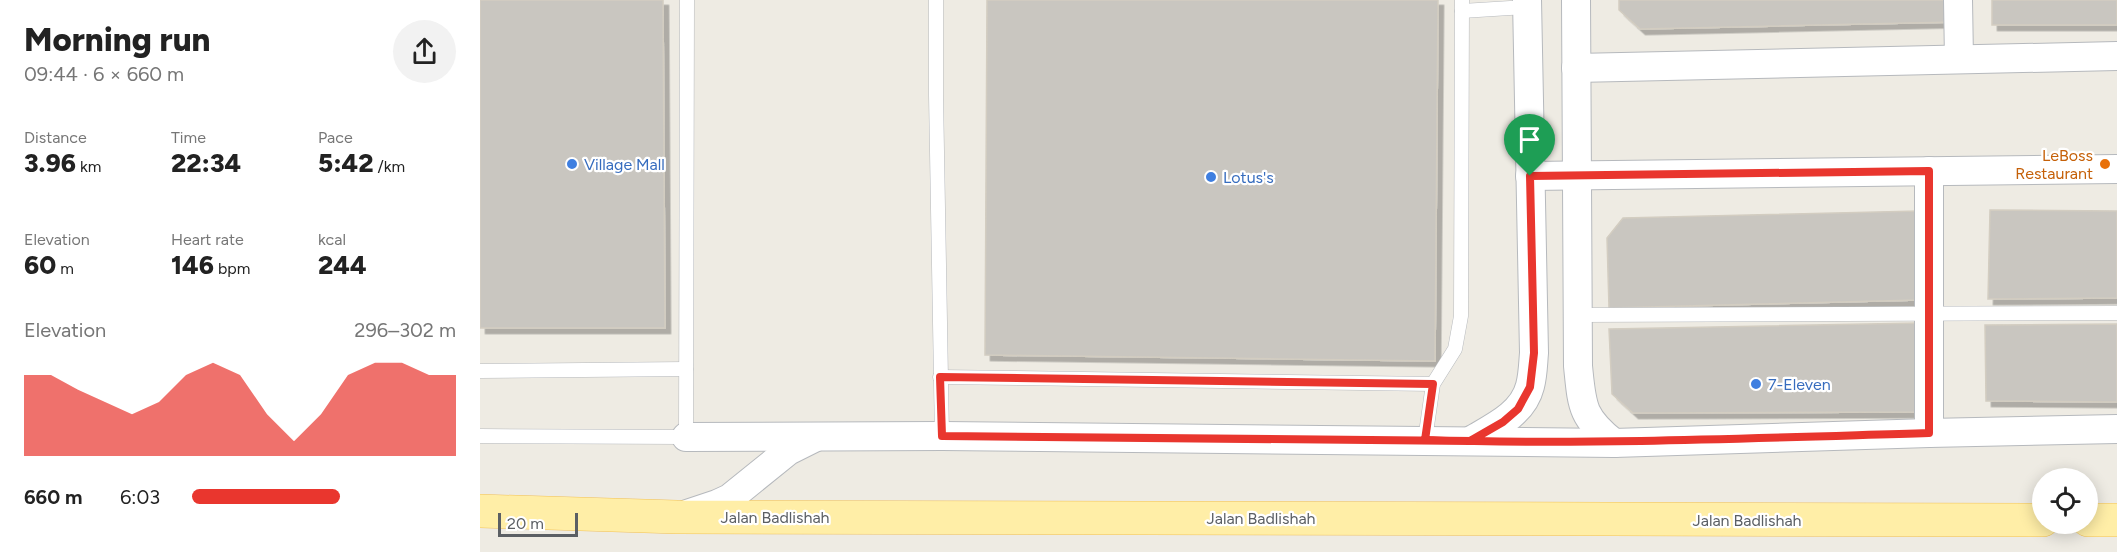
<!DOCTYPE html>
<meta charset="utf-8">
<style>
:root{--surface:#fff;--page:#f2f2f2;--text:#222;--muted:#767676;--accent:#e9362e}
body{margin:0;font-family:Figtree,sans-serif;background:var(--page);color:var(--text);height:100vh;display:flex;flex-direction:column;font-size:22px;white-space:nowrap}
*{box-sizing:border-box;margin:0}
p{font-size:20px;color:var(--muted)}
.icon{flex:none;width:33px;height:33px;fill:none;stroke:currentColor;stroke-width:2;stroke-linecap:round;stroke-linejoin:round}
.map{position:relative;flex:1;overflow:hidden}
.panel{display:flex;flex-direction:column;background:var(--surface);width:480px}
.panel>*{flex:none}
.fabs{position:absolute;left:1552px;top:468px;display:grid;gap:12px}
.fabs a{display:grid;place-items:center;width:66px;height:66px;border-radius:50%;background:var(--surface);box-shadow:0 3px 15px #0003;font-size:30px}
.scale{position:absolute;left:18px;bottom:15px;width:80px;box-sizing:border-box;padding-left:6px;border:3px solid #5b5f64;border-top:0;font-size:16px;line-height:21px;white-space:nowrap;color:#5b5f64;-webkit-text-stroke:4px #fff;paint-order:stroke}
.pin{position:absolute;display:grid;place-items:center;width:51px;height:51px;color:#fff;margin:-62px -26px;border-radius:50% 50% 50% 0;rotate:-45deg;box-shadow:0 0 6px #0007}
.pin .icon{rotate:45deg}
.round{display:grid;place-items:center;flex:none;width:63px;height:63px;border-radius:32px;background:var(--page)}
.overview{display:flex;align-items:center;justify-content:space-between;height:102px;padding:0 24px}
h1{font-size:33px;font-weight:800;line-height:45px}
.stats{display:grid;grid-template-columns:repeat(3,1fr);gap:9px;height:102px;padding:6px 24px}
.stats div{display:grid;align-content:center}
.stats b{font-size:26px;font-weight:800}
.stats small{font-size:16px;font-weight:400}
.stats p{font-size:16px}
.chart{height:168px;padding:12px 24px}
.chart p{display:flex;justify-content:space-between}
.chart svg{width:100%;height:108px;margin-top:6px;fill:var(--accent);opacity:.7}
ul{padding:0 24px;list-style:none;font-size:20px}
li{display:grid;grid-template-columns:96px 72px 1fr;align-items:center;height:45px}
li i{height:15px;border-radius:8px;background:var(--accent)}
main{display:flex;flex:1;min-height:0}
.map>svg:first-child{display:block}
.building{fill:#c9c6c0;stroke:#d3cdc1;stroke-width:1.5;filter:url(#shadow)}
.lines{fill:none;stroke-linecap:round;stroke-linejoin:round}
.lane-casing{stroke:#b6b9bd;stroke-width:15}
.street-casing{stroke:#b6b9bd;stroke-width:30}
.primary-casing{stroke:#f1c159;stroke-width:34}
.lane{stroke:#fff;stroke-width:14}
.street{stroke:#fff;stroke-width:28}
.primary{stroke:#ffeea7;stroke-width:33}
.route-casing{stroke:#fff;stroke-width:12}
.route{stroke:#e9362e;stroke-width:8}
.shop-dot{fill:#3f7fe0;stroke:#fff;stroke-width:2}
.food-dot{fill:#e8710a;stroke:#fff;stroke-width:2}
.labels{text-anchor:middle;stroke-width:4.5;stroke-linejoin:round;paint-order:stroke}
.food-label{font-size:16px;fill:#c56008;stroke:#fff;text-anchor:end}
.shop-label{font-size:16px;fill:#366cbe;stroke:#fff;text-anchor:start}
.street-label{font-size:16px;fill:#5b5f64;stroke:#fff}
</style>
<main>
<section class="panel">
<div class="overview"><div><h1>Morning run</h1><p>09:44 · 6 × 660 m</p></div><a class="round"><svg class="icon" aria-label="share" viewBox="0 0 24 24"><path d="M12 15V3M7 8l5-5 5 5M5 13v7h14v-7"/></svg></a></div>
<div class="stats">
<div><p>Distance</p><b>3.96<small> km</small></b></div>
<div><p>Time</p><b>22:34</b></div>
<div><p>Pace</p><b>5:42<small> /km</small></b></div>
</div>
<div class="stats">
<div><p>Elevation</p><b>60<small> m</small></b></div>
<div><p>Heart rate</p><b>146<small> bpm</small></b></div>
<div><p>kcal</p><b>244</b></div>
</div>
<div class="chart"><p><span>Elevation</span>296–302 m</p>
<svg viewBox="0 0 160 44" preserveAspectRatio="none"><path d="M0 44V11L10 11L20 17L30 22L40 27L50 22L60 11L70 6L80 11L90 27L100 38L110 27L120 11L130 6L140 6L150 11L160 11V44z"/></svg>
</div>
<ul>
<li><b>660 m</b>6:03<i style="width:56%"></i></li>
</ul>
</section>
<div class="map">
<svg width="1637" height="552" viewBox="0 0 1637 552">
<defs>
<filter id="shadow"><feDropShadow dx="5.5" dy="5.5" stdDeviation="0" flood-color="#0004"/></filter>
</defs>
<rect width="100%" height="100%" fill="#eeebe3"/>
<!-- building -->
<g class="building">
<polygon points="0,0 183,0 185,328 0,328"/>
<polygon points="507,0 958,0 955,361 505,355"/>
<polygon points="1139,0 1475,0 1476,22 1160,29 1139,10"/>
<rect x="1512" y="0" width="125" height="25"/>
<polygon points="1510,210 1637,211 1637,298 1508,299"/>
<polygon points="1439,211 1438,300 1129,308 1127,238 1143,218"/>
<polygon points="1440,323 1442,412 1153,413 1132,394 1129,329"/>
<polygon points="1637,324 1637,402 1506,401 1505,325"/>
</g>
<g class="lines">
<defs>
<g id="lane">
<polyline points="456,0 456,95 462,436"/>
<polyline points="982,11 1047,7"/>
<polyline points="1098,315 1637,313"/>
<polyline points="0,371 206,369"/>
<polyline points="460,377 953,384"/>
<polyline points="0,436 206,437 207,0"/>
<polyline points="945,440 953,384 975,349 981,316 982,0"/>
</g>
<g id="street">
<path d="M1096,0L1098,366C1102,405 1101,417 1134,443"/>
<polyline points="1478,0 1479,59"/>
<polyline points="1096,68 1637,56"/>
<polyline points="1050,176 1637,169"/>
<polyline points="1449,433 1449,171"/>
<polyline points="206,437 462,436 1134,443 1449,433 1637,429"/>
<path d="M990,441C1014,427 1043,414 1050,386C1053,375 1053,364 1054,353L1047,0"/>
<polyline points="207,514 237,504 250,498 308,451 336,437"/>
</g>
<g id="primary">
<polyline points="0,511 197,517 1563,520"/>
<polyline points="1608,520 1637,520"/>
</g>
</defs>
<!-- lane casing -->
<use href="#lane" class="lane-casing"/>
<!-- street casing -->
<use href="#street" class="street-casing"/>
<!-- primary casing -->
<use href="#primary" class="primary-casing"/>
<!-- lane -->
<use href="#lane" class="lane"/>
<!-- street -->
<use href="#street" class="street"/>
<!-- primary -->
<use href="#primary" class="primary"/>
</g>
<g class="lines">
<defs>
<path id="route" d="M1050,176L1054,353L1050,387L1038,409L1023,422L990,441L462,436L460,377L953,384L945,440C1113,445 1281,438 1449,433V171L1050,176"/>
</defs>
<!-- route casing -->
<use href="#route" class="route-casing"/>
<!-- route -->
<use href="#route" class="route"/>
</g>
<!-- markers -->
<g class="shop-dot">
<circle cx="92" cy="164" r="6"/>
<circle cx="731" cy="177" r="6"/>
<circle cx="1276" cy="384" r="6"/>
</g>
<circle class="food-dot" cx="1625" cy="164" r="6"/>
<g class="labels">
<!-- food labels -->
<g class="food-label">
<text x="1613" y="161">LeBoss<tspan x="1613" dy="18">Restaurant</tspan></text>
</g>
<!-- shop labels -->
<g class="shop-label">
<text x="104" y="170">Village Mall</text>
<text x="743" y="183">Lotus's</text>
<text x="1288" y="390">7-Eleven</text>
</g>
<!-- street labels -->
<g class="street-label">
<text x="295" y="523">Jalan Badlishah</text>
<text x="781" y="524">Jalan Badlishah</text>
<text x="1267" y="526">Jalan Badlishah</text>
</g>
</g>
</svg>
<div class="fabs">
<a><svg class="icon" aria-label="locate" viewBox="0 0 24 24"><circle cx="12" cy="12" r="6"/><path d="M12 2v4M12 18v4M2 12h4M18 12h4"/></svg></a>
</div>
<div class="scale">20 m</div>
<div class="pin" style="left:1050px;top:176px;background:#1e9e55"><svg class="icon" aria-label="arrive" viewBox="0 0 24 24"><path d="M6 21V4h12l-3 4 3 4H6"/></svg></div>
</div>
</main>
